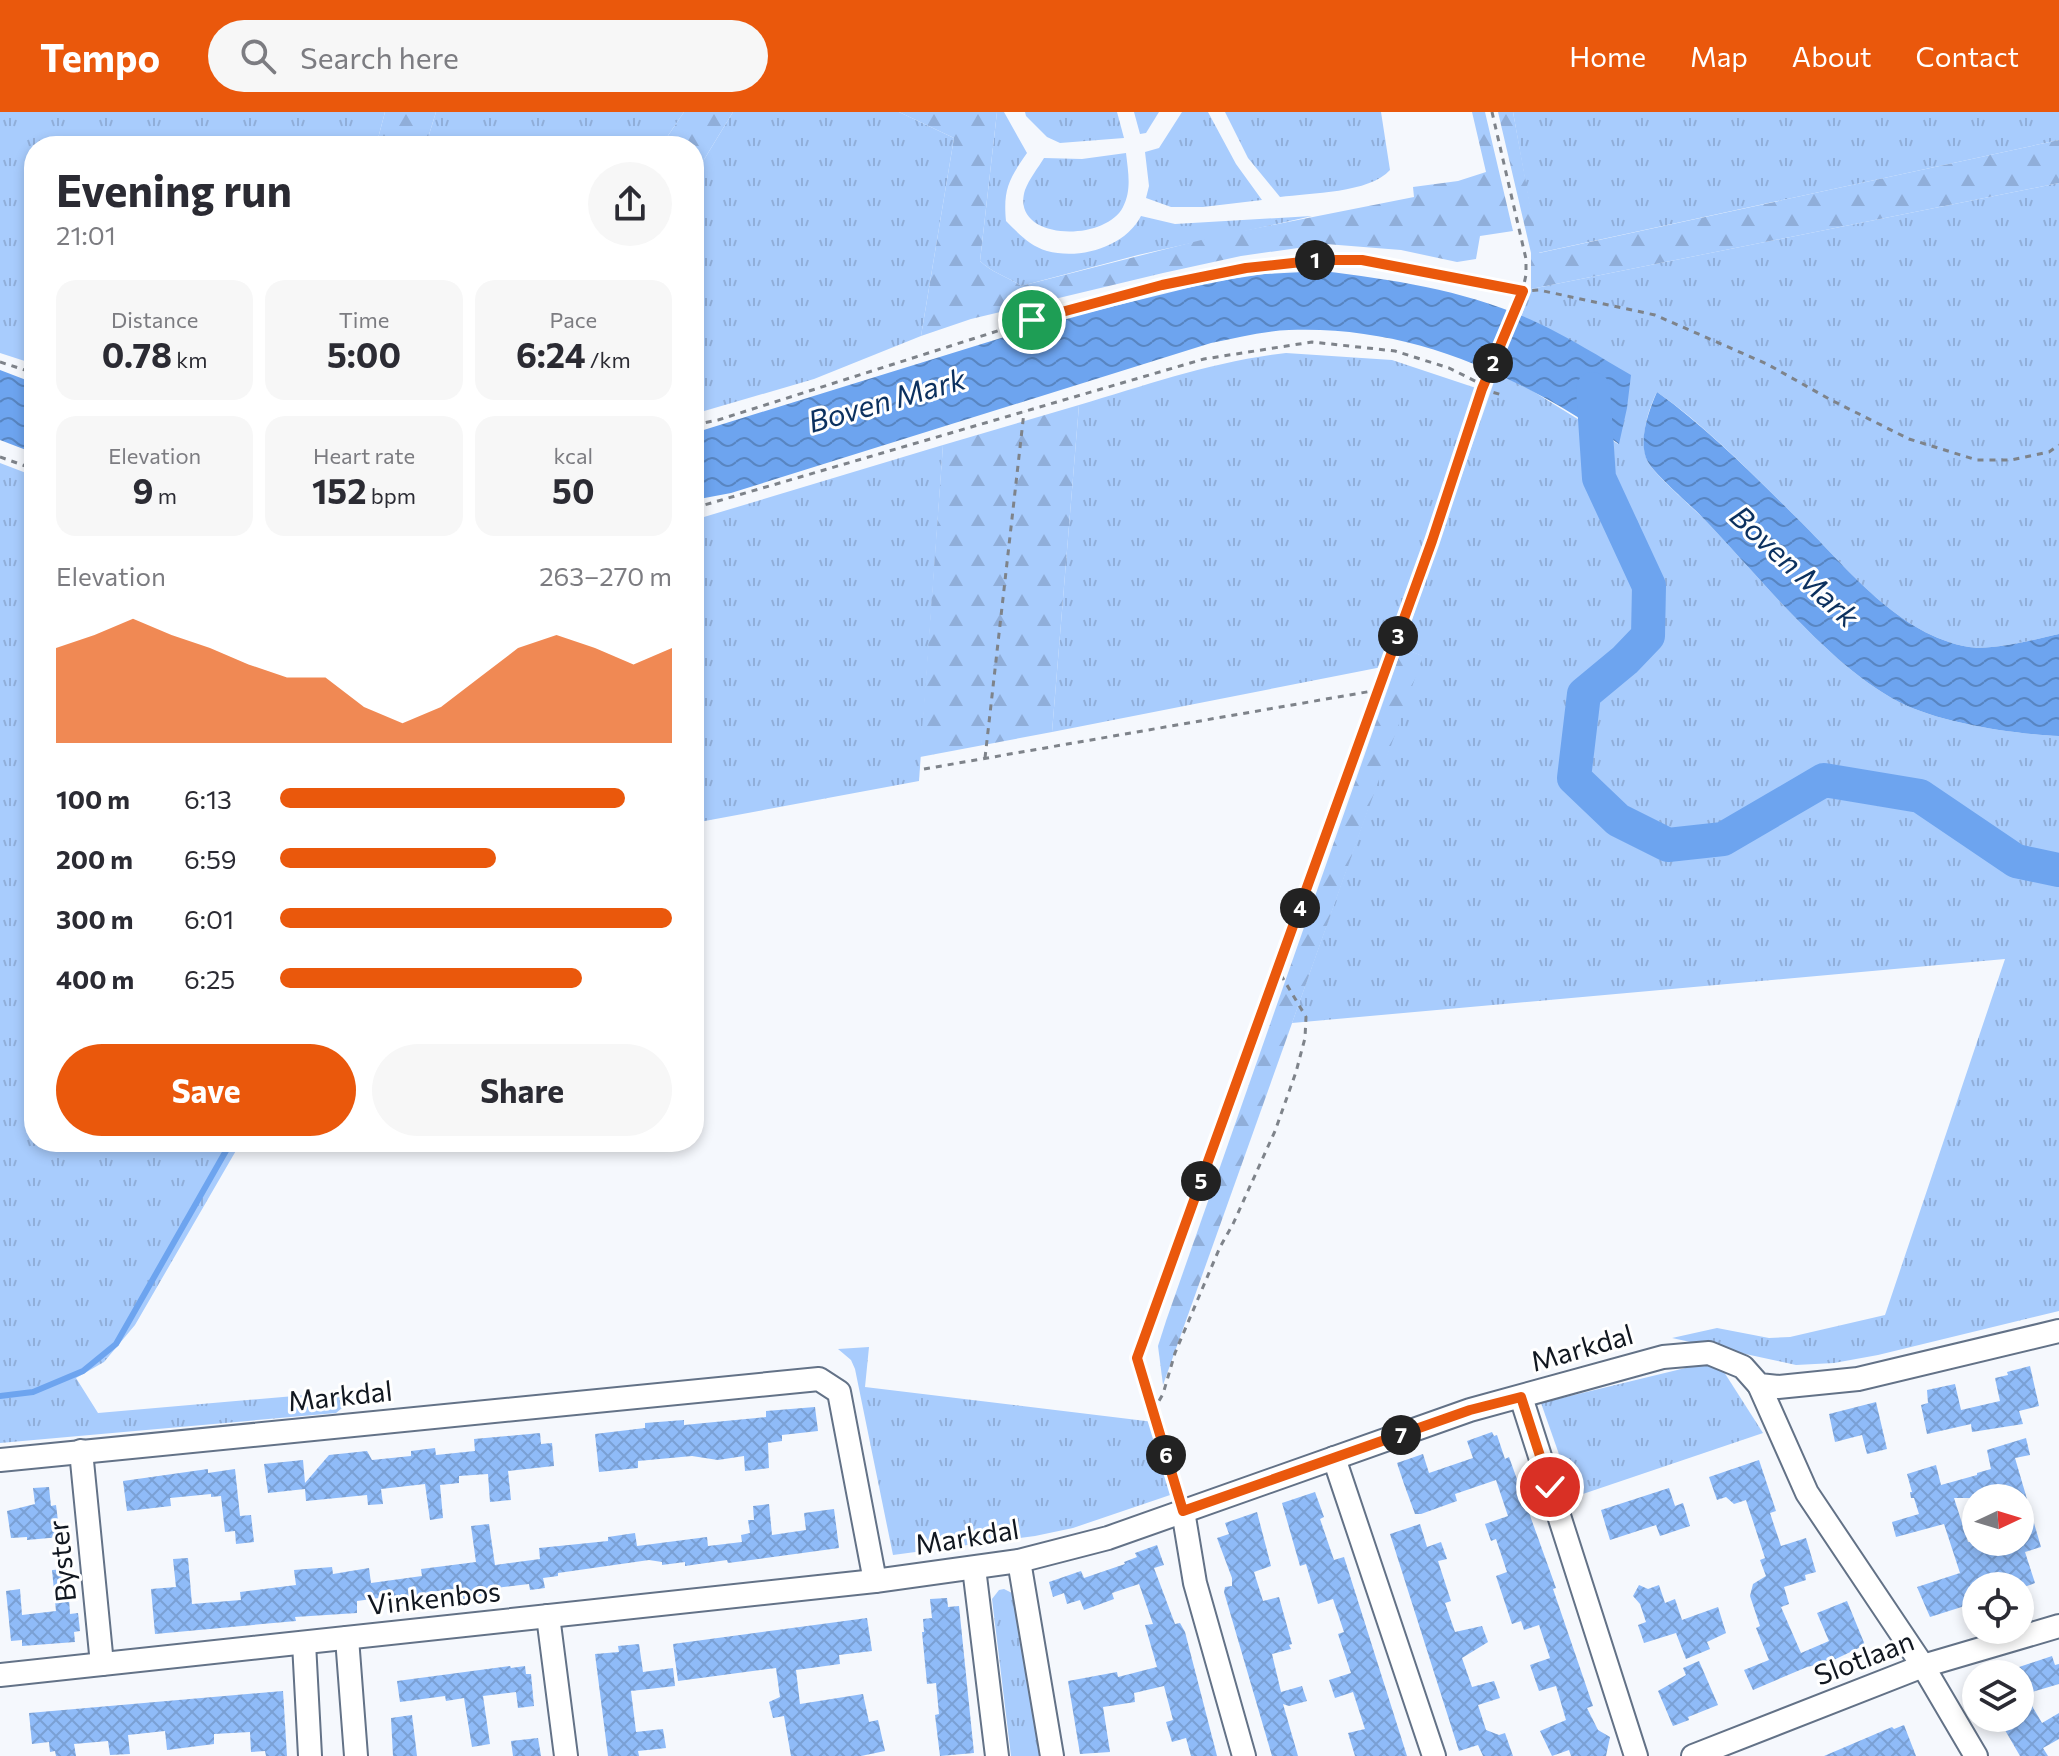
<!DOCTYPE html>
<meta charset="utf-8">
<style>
:root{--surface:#fff;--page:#f7f7f7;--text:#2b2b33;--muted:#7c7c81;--accent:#ea580c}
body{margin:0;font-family:Commissioner,sans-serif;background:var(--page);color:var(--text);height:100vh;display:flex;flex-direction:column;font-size:30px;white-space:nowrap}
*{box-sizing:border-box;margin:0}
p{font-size:26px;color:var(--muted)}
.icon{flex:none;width:44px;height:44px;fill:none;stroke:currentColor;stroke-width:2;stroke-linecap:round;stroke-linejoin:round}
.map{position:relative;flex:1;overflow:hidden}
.sheet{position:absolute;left:24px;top:24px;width:680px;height:1016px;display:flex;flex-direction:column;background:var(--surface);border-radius:32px;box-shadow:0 4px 12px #0003}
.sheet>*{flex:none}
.needle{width:52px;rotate:86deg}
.tools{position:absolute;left:1962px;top:1372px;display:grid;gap:16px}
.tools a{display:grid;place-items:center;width:72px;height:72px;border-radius:50%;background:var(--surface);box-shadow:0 4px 12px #0003;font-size:40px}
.pin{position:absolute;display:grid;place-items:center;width:68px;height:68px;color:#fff;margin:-34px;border:4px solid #fff;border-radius:50%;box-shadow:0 2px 8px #0007}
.km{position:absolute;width:40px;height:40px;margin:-20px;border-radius:50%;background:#222;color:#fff;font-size:22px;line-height:40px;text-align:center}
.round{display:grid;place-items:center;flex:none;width:84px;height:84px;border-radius:42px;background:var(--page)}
.overview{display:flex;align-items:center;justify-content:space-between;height:136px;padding:0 32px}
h1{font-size:44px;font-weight:700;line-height:60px}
.figures{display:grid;grid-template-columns:repeat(3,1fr);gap:12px;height:136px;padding:8px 32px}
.figures div{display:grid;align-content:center;border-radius:20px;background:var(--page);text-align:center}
.figures b{font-size:34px;font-weight:700}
.figures small{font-size:22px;font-weight:400}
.figures p{font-size:22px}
.chart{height:224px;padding:16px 32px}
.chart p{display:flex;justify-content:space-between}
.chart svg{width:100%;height:144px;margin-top:8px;fill:var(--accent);opacity:.7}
.primary-button{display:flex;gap:16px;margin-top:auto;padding:16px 32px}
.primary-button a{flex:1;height:92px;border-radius:48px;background:var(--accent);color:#fff;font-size:32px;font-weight:700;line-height:92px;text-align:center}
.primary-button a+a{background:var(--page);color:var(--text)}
ul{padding:0 32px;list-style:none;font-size:26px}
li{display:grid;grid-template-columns:128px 96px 1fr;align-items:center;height:60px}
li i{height:20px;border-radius:10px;background:var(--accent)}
header{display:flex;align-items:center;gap:48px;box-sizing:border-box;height:112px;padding:0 40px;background:var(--accent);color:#fff}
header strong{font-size:38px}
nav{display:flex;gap:44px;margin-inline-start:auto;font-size:28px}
.search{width:560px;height:72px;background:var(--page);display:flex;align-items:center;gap:20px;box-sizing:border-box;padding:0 28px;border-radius:44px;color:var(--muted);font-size:30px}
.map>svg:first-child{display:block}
.grass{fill:url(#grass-tufts)}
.forest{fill:url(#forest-firs)}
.water{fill:url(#water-waves)}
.pier{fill:#f5f8fd}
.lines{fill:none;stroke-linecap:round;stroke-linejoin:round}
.stream{stroke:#6da4ef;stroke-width:6}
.river{stroke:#6da4ef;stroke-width:34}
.building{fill:url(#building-cross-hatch);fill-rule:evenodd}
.street-casing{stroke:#637287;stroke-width:26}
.path{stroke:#7e838a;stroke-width:3;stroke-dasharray:6 6;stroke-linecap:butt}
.street{stroke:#fff;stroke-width:22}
.route-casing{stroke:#fff;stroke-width:16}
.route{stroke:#ea580c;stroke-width:10}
.labels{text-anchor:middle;stroke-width:6;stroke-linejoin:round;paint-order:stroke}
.street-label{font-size:28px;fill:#111720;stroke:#fff}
.water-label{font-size:30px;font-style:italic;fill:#0c315f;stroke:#fff}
</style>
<header>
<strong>Tempo</strong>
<div class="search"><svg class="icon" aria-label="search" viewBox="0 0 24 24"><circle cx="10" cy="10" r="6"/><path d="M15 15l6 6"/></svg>Search here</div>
<nav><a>Home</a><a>Map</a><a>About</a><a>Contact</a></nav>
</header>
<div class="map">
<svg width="2059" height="1644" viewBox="0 0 2059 1644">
<defs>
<pattern id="grass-tufts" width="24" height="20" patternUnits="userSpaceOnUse" patternTransform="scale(2)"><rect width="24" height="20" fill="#a8ccfd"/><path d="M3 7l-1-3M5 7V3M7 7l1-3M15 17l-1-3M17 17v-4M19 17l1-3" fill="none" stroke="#90aed9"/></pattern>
<pattern id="forest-firs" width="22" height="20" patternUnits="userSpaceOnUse" patternTransform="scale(2)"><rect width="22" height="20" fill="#a8ccfd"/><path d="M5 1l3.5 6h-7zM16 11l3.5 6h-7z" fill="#90aed9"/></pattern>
<pattern id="water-waves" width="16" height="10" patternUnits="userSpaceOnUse" patternTransform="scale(2)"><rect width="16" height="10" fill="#6da4ef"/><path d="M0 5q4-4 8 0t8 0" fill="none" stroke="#5885c1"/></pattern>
<pattern id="building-cross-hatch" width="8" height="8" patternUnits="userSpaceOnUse" patternTransform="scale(2)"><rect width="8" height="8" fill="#8fbbf8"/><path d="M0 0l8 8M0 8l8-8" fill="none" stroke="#7aa0d4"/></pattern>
</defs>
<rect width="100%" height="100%" fill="#f5f8fd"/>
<!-- grass -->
<g class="grass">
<polygon points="0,0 385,0 376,34 34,34 34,252 0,241"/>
<polygon points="436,0 684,0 661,34 453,34 428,26"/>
<polygon points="733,0 899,0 954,26 921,224 814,267 694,302 694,64"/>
<path d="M997,0H1004L1027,41C1009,67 1003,77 1006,109C1018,121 1030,134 1047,139C1080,148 1125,135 1141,104L1175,112L1312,104L1138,143L1021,174C1007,164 992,161 980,149Z"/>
<polygon points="1025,0 1117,0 1124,26 1060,31 1047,25 1026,4"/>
<polygon points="1134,0 1159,0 1146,21 1140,22"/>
<polygon points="1182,0 1208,0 1236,52 1262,88 1203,95 1171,95 1146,86 1149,74 1145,40 1159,36"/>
<path d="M1225,0H1381L1390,58C1370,81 1310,81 1280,85L1248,46Z"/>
<polygon points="1513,0 2059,0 2059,28 1538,141"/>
<path d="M1126,41C1128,59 1132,78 1123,95C1105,131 1009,129 1025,78C1029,67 1038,56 1044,46L1082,47Z"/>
<path d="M2059,71V522C2037,527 1991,539 1969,535C1899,523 1848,457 1801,410C1755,365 1710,317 1657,280C1648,297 1638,331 1648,350C1654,362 1692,395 1704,407C1759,464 1829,554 1899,590C1940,611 2013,622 2059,624V1199L1878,1243L1834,1251L1796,1253L1672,1226L1717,1216L1769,1226L1790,1225L1885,1203L2005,847L1292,911L1422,544L1402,536L1497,261L1513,267L1618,332L1576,231L1521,205L1531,177Z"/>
<path d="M1286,241L1392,248L1476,276L1472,302L1382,555L1052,620L1079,293C1147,273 1214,249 1286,241Z"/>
<polygon points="943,333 919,669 694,711 694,408"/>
<polygon points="0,351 34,364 34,1030 241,1030 135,1213 104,1250 76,1266 98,1301 364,1278 336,1301 0,1331"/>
<polygon points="869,1235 865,1275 1154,1310 1176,1381 1073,1416 1035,1424 893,1443 855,1257 851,1248 838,1237"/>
<polygon points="1706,1251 1724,1260 1763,1321 1574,1385 1541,1291"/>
<polygon points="1004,1477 1016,1483 1044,1644 1011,1644 992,1487 999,1478"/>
</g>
<!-- forest -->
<g class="forest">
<polygon points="385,0 436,0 428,26 453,34 376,34"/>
<polygon points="684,0 733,0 694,64 694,34 661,34"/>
<path d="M899,0H997L980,149C992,161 1007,164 1021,174L1217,124L1414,85L1413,75L1458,69L1486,60L1472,0H1485L1513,119L1480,124L1476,147L1457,150L1401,138L1326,132L1241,144L1163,161L971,207L921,224L954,26Z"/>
<polygon points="1498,0 1513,0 1539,141 2059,28 2059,71 1531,177 1531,141"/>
<polygon points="1079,293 1052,620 920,645 943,333"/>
<polygon points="1402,536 1423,544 1163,1273 1158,1234 1166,1209"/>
</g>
<!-- water -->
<g class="water">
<path d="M1322,159C1396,168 1470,179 1538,211C1570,226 1600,245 1631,263L1627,296L1619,332C1520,264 1412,213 1289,218C1263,219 1236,226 1211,231L731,381L694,388V321L1062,207L1212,170L1264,162Z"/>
<polygon points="0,258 34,271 34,341 0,328"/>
<path d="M1657,280C1709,317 1755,365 1801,410C1848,457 1899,523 1969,535C1991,539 2037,527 2059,522V624C2013,622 1940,611 1899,590C1829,554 1759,464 1704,407C1692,394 1655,363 1648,350C1637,330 1649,298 1657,280Z"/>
</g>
<!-- pier -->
<polygon class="pier" points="1513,197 1519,199 1492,263 1486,261"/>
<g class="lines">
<!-- stream -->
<polyline class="stream" points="0,1284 33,1280 83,1259 116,1232 231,1030"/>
<!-- river -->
<polyline class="river" points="1593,277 1599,366 1649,474 1648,524 1625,548 1584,582 1574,666 1618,708 1668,733 1723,727 1824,668 1920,684 2016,749 2059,758"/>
</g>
<!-- building -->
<g class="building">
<polygon points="2030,1254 2039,1294 2019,1299 2023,1312 1972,1320 1971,1312 1927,1322 1921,1293 1928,1291 1927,1278 1955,1272 1961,1298 2000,1289 1995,1266 2008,1263 2007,1260"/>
<polygon points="1876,1290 1887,1337 1867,1342 1862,1323 1835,1330 1829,1302"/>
<polygon points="815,1295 818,1319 782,1323 782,1329 768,1331 769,1356 745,1359 744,1344 718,1348 692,1344 638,1349 638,1356 599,1360 595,1322 645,1316 645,1311 684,1308 684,1313 766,1305 766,1299"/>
<polygon points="1492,1320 1494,1324 1497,1323 1505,1347 1509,1345 1556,1476 1553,1477 1593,1594 1587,1596 1598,1618 1610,1625 1606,1644 1571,1644 1569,1638 1552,1644 1540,1619 1566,1608 1556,1574 1539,1579 1530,1553 1550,1546 1539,1513 1524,1518 1521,1509 1512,1512 1496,1464 1507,1460 1496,1427 1491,1429 1485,1412 1508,1404 1496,1368 1455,1382 1457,1389 1421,1402 1415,1402 1404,1372 1397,1351 1423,1342 1429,1361 1473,1346 1467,1329"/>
<polygon points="540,1321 541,1332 552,1331 554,1354 508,1359 511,1388 490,1390 488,1362 459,1364 459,1371 440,1373 443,1406 430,1408 425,1372 381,1377 383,1392 368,1393 367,1383 306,1389 305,1377 268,1381 264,1352 303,1348 305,1371 329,1343 367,1339 372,1348 411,1344 411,1339 435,1336 436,1343 475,1339 474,1327"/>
<path d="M2026,1326L2030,1343L2015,1346L2041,1435L2025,1440L2035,1471L2027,1474H1976V1483L1969,1485L1971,1492L1930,1505L1917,1475L1960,1461L1944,1412L1896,1425L1892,1410L1919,1402L1914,1386H1911L1910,1380H1912L1907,1362L1936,1353L1941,1373L1977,1363V1361L1991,1357L1987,1338ZM1954,1386H2020V1430H1968Z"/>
<polygon points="1759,1348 1776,1399 1770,1401 1781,1434 1806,1426 1816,1460 1805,1463 1806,1468 1784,1475 1789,1492 1781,1495 1801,1541 1829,1529 1817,1501 1847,1489 1865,1533 1821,1554 1820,1552 1807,1555 1753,1578 1744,1558 1769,1548 1756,1516 1760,1514 1750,1484 1753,1472 1766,1464 1760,1448 1765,1446 1746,1388 1734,1392 1726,1385 1717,1388 1709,1365"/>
<polygon points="208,1357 208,1361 235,1357 240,1404 251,1403 254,1430 236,1432 235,1419 225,1420 221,1384 211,1385 211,1382 170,1386 171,1394 127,1399 123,1369"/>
<polygon points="49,1375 51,1394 56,1393 60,1425 27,1428 27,1425 11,1426 7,1399 35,1392 33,1376"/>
<polygon points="1669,1376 1675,1394 1683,1391 1690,1414 1660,1424 1656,1413 1610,1428 1601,1398"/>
<polygon points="1315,1380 1324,1405 1320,1407 1334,1448 1344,1445 1407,1644 1355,1644 1348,1621 1365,1617 1353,1580 1335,1586 1329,1568 1351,1561 1338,1522 1344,1520 1333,1487 1318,1492 1306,1452 1300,1454 1282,1391"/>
<polygon points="769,1392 772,1423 806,1418 804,1401 834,1397 839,1436 728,1451 727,1448 685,1454 685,1450 662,1453 662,1450 649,1448 558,1461 558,1464 543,1466 545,1476 530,1478 529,1472 487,1477 488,1483 462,1487 461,1476 422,1481 423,1489 387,1494 386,1485 357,1489 357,1501 295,1505 296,1509 155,1522 151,1477 176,1475 173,1447 188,1446 192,1492 241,1488 240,1480 296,1473 294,1458 332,1455 333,1462 369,1456 371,1471 422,1464 421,1457 476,1450 471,1414 489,1412 495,1453 540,1447 539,1436 608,1429 608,1425 635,1421 637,1434 707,1425 708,1434 742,1430 741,1423 750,1421 748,1408 754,1408 753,1394"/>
<polygon points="1257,1400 1271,1454 1254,1460 1263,1489 1279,1485 1292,1532 1289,1533 1291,1537 1272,1542 1281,1580 1302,1574 1307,1589 1289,1594 1283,1592 1298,1644 1272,1644 1224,1480 1225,1475 1232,1474 1232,1466 1217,1426 1229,1422 1225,1411"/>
<polygon points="1420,1412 1427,1435 1441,1430 1447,1447 1438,1449 1451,1489 1445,1491 1455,1520 1482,1514 1488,1530 1462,1546 1472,1575 1494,1569 1500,1586 1478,1593 1486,1618 1499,1623 1505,1621 1513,1644 1483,1644 1478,1633 1459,1639 1390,1422"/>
<polygon points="1157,1433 1164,1453 1154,1456 1175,1512 1180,1511 1185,1520 1217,1644 1191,1644 1186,1626 1172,1630 1166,1610 1173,1608 1164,1574 1134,1581 1135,1590 1103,1595 1110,1640 1080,1642 1068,1569 1117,1560 1118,1565 1157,1555 1145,1513 1153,1512 1139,1472 1112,1481 1114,1487 1084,1498 1080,1488 1067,1492 1064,1481 1053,1485 1049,1470 1081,1459 1084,1466 1125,1452 1124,1450 1137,1445 1135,1441"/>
<polygon points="67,1457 70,1502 78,1501 80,1519 74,1520 75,1530 22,1534 22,1528 11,1529 6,1479 20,1477 22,1503 56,1499 52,1458"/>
<polygon points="1639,1473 1648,1477 1659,1473 1665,1491 1675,1487 1682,1508 1718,1495 1726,1521 1707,1530 1710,1537 1686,1547 1676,1521 1644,1531 1638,1513 1646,1510 1640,1492 1633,1484"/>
<polygon points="947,1486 948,1495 959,1494 974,1641 940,1644 935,1603 939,1602 936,1571 927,1572 922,1520 924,1520 923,1507 932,1506 930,1487"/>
<polygon points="867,1506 872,1539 839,1543 840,1552 796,1558 800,1592 863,1582 869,1610 878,1608 885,1639 861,1644 791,1644 784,1604 773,1606 769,1590 780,1585 776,1556 678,1569 673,1532"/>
<polygon points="639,1532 643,1560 673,1556 675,1574 631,1579 636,1620 663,1617 666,1636 638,1639 639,1644 608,1644 595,1542 619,1540 618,1534"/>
<polygon points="2052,1544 2055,1553 2059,1552 2059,1572 2025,1582 2042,1611 2059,1601 2059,1627 2043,1636 2048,1644 2020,1644 1998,1606 2020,1606 2020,1562 2016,1556"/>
<polygon points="1699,1549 1718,1593 1688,1605 1689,1608 1673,1614 1658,1579 1686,1563 1683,1556"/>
<polygon points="510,1554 511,1556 525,1554 526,1562 531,1562 534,1594 518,1596 516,1580 483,1584 490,1632 472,1635 464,1586 446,1589 445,1584 400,1590 397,1569"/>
<polygon points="283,1579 287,1644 266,1644 265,1639 251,1640 250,1620 214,1622 214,1632 167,1638 165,1619 128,1623 130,1642 110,1643 108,1629 74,1632 76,1644 56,1644 55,1639 50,1640 49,1630 32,1632 29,1601"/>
<polygon points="412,1603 417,1644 393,1644 391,1606"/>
<polygon points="1904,1613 1916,1644 1824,1644 1892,1615 1894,1617"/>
<polygon points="538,1626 541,1644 513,1644 511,1629"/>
</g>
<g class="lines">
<defs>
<g id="street">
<polyline points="1759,1273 1807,1381 1923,1554 1976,1644"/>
<polyline points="1521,1285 1636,1644"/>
<polyline points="81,1339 102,1552"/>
<polyline points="1334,1346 1434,1644"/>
<polyline points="0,1348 819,1267 839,1280 875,1469"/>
<polyline points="1183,1399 1195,1471 1244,1644"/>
<polyline points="1019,1449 1052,1644"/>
<polyline points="974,1456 997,1644"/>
<polyline points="548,1504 566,1644"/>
<polyline points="347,1526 356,1644"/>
<polyline points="304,1531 310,1644"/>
<polyline points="0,1563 875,1469 1019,1449 1108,1426 1470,1298 1663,1245 1709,1241 1743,1255 1759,1273 1778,1275 1858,1267 2059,1219"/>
<polyline points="1693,1644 1923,1554 2059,1514"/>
</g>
</defs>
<!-- street casing -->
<use href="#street" class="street-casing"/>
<!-- path -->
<g class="path">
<polyline points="0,250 34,261"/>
<polyline points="1482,277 1502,283"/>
<polyline points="694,313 718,308 1032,208 1162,173 1246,156 1320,148 1362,148 1523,179 1539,178 1655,203 1767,252 1831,288 1909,327 1977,348 2011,348 2049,340 2059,333"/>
<polyline points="0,345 34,357"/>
<polyline points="694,396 1204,247 1312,230 1395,239 1449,256 1483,273"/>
<polyline points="985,646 1024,300"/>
<polyline points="924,657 1378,578"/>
<polyline points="1153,1299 1163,1282 1175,1241 1220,1135 1233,1112 1275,1019 1296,960 1305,926 1306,905 1278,858"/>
<polyline points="1177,1380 1137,1246 1432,429 1482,277 1521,185 1526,163 1526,147 1492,0"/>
</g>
<!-- street -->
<use href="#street" class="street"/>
</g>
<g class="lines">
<defs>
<polyline id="route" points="1032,208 1162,173 1246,156 1320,148 1362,148 1523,179 1482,277 1432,429 1137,1246 1183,1399 1470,1298 1521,1285 1550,1375"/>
</defs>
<!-- route casing -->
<use href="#route" class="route-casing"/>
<!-- route -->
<use href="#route" class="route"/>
</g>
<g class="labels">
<!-- street labels -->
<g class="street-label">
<text transform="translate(1582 1236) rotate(-16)" y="10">Markdal</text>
<text transform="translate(340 1284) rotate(-6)" y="10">Markdal</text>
<text transform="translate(967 1425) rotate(-9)" y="10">Markdal</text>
<text transform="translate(62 1449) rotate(-96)" y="10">Byster</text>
<text transform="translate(434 1486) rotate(-6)" y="10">Vinkenbos</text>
<text transform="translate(1864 1546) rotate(-21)" y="10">Slotlaan</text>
</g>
<!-- water labels -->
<g class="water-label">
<text transform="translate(887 289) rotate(-16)" y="10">Boven Mark</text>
<text transform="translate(1794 455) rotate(43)" y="10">Boven Mark</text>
</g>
</g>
</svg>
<div class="tools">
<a><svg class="needle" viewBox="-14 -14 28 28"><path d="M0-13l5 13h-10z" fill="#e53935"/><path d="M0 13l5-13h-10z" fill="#7c7c81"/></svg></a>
<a><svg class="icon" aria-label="locate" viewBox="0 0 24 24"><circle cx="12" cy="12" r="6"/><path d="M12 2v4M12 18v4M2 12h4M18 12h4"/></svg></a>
<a><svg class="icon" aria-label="layers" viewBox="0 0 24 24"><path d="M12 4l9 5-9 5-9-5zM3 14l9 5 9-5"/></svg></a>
</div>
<div class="pin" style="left:1032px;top:208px;background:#1e9e55"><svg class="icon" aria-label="arrive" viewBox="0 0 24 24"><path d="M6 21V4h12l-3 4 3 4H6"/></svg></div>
<div class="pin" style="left:1550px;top:1375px;background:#d93025"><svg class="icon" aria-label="check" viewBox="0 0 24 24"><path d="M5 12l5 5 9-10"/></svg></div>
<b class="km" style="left:1315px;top:148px">1</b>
<b class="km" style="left:1493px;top:251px">2</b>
<b class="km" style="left:1398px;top:524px">3</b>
<b class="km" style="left:1300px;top:796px">4</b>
<b class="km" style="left:1201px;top:1069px">5</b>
<b class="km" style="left:1166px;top:1343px">6</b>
<b class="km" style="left:1401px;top:1323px">7</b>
<section class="sheet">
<div class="overview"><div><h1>Evening run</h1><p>21:01</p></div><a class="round"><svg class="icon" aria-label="share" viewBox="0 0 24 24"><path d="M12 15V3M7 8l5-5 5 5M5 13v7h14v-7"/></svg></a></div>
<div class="figures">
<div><p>Distance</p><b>0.78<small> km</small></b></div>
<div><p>Time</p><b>5:00</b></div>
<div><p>Pace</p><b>6:24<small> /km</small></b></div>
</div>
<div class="figures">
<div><p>Elevation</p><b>9<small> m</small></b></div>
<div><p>Heart rate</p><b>152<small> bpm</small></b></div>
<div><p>kcal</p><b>50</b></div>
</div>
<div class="chart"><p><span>Elevation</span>263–270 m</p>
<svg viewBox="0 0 160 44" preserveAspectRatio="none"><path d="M0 44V15L10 11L20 6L30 11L40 15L50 20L60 24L70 24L80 33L90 38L100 33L110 24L120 15L130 11L140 15L150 20L160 15V44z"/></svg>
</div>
<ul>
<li><b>100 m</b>6:13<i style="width:88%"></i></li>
<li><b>200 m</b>6:59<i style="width:55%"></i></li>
<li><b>300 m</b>6:01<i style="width:100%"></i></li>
<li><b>400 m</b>6:25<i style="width:77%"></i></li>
</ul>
<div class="primary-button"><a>Save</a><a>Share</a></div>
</section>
</div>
